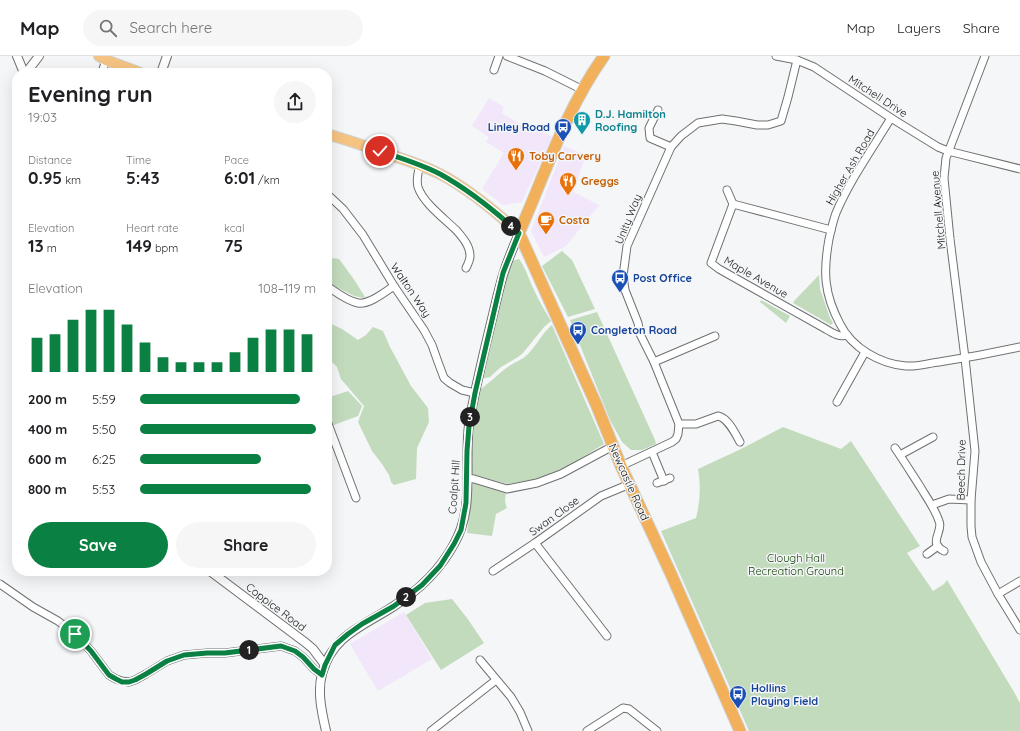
<!DOCTYPE html>
<meta charset="utf-8">
<style>
:root{--surface:#fff;--page:#f6f6f6;--text:#202124;--muted:#757577;--line:#e0e0e0;--accent:#0b8043}
body{margin:0;font-family:Quicksand,sans-serif;background:var(--page);color:var(--text);height:100vh;display:flex;flex-direction:column;font-size:15px;white-space:nowrap}
*{box-sizing:border-box;margin:0}
p{font-size:13px;color:var(--muted)}
.icon{flex:none;width:22px;height:22px;fill:none;stroke:currentColor;stroke-width:2;stroke-linecap:round;stroke-linejoin:round}
.map{position:relative;flex:1;overflow:hidden}
.drawer{position:absolute;left:12px;top:12px;width:320px;height:508px;display:flex;flex-direction:column;background:var(--surface);border-radius:16px;box-shadow:0 4px 16px #0002}
.drawer>*{flex:none}
.pin{position:absolute;display:grid;place-items:center;width:34px;height:34px;color:#fff;margin:-17px;border:2px solid #fff;border-radius:50%;box-shadow:0 1px 4px #0007}
.km{position:absolute;width:20px;height:20px;margin:-10px;border-radius:50%;background:#222;color:#fff;font-size:11px;line-height:20px;text-align:center}
.round{display:grid;place-items:center;flex:none;width:42px;height:42px;border-radius:21px;background:var(--page)}
.overview{display:flex;align-items:center;justify-content:space-between;height:68px;padding:0 16px}
h1{font-size:22px;font-weight:700;line-height:30px}
.stats{display:grid;grid-template-columns:repeat(3,1fr);gap:6px;height:68px;padding:4px 16px}
.stats div{display:grid;align-content:center}
.stats b{font-size:17px;font-weight:700}
.stats small{font-size:11px;font-weight:400}
.stats p{font-size:11px}
.chart{height:112px;padding:8px 16px}
.chart p{display:flex;justify-content:space-between}
.chart svg{width:100%;height:72px;margin-top:4px;stroke:var(--accent);stroke-width:6}
.button{display:flex;gap:8px;margin-top:auto;padding:8px 16px}
.button a{flex:1;height:46px;border-radius:24px;background:var(--accent);color:#fff;font-size:16px;font-weight:700;line-height:46px;text-align:center}
.button a+a{background:var(--page);color:var(--text)}
ul{padding:0 16px;list-style:none;font-size:13px}
li{display:grid;grid-template-columns:64px 48px 1fr;align-items:center;height:30px}
li i{height:10px;border-radius:5px;background:var(--accent)}
header{display:flex;align-items:center;gap:24px;box-sizing:border-box;height:56px;padding:0 20px;background:var(--surface);border-bottom:1px solid var(--line)}
header strong{font-size:19px}
nav{display:flex;gap:22px;margin-inline-start:auto;font-size:14px}
.search{width:280px;height:36px;background:var(--page);display:flex;align-items:center;gap:10px;box-sizing:border-box;padding:0 14px;border-radius:22px;color:var(--muted);font-size:15px}
.map>svg:first-child{display:block}
.commercial{fill:#f2e6fb}
.green{fill:#c3dbbd}
.lines{fill:none;stroke-linecap:round;stroke-linejoin:round}
.minor-casing{stroke:#6e7071;stroke-width:9}
.tertiary-casing{stroke:#6e7071;stroke-width:10}
.primary-casing{stroke:#d1d1d1;stroke-width:12}
.trunk-casing{stroke:#d1d1d1;stroke-width:13}
.minor{stroke:#fff;stroke-width:7}
.tertiary{stroke:#fff;stroke-width:8}
.primary{stroke:#f5c483;stroke-width:10}
.trunk{stroke:#f2b05a;stroke-width:11}
.route-casing{stroke:#fff;stroke-width:8}
.route{stroke:#0b8043;stroke-width:5}
.labels{text-anchor:middle;stroke-width:3;stroke-linejoin:round;paint-order:stroke}
.street-label{font-size:11px;fill:#181919;stroke:#f4f6f7}
.culture-label{font-size:11px;font-weight:bold;fill:#0d838f;stroke:#f4f6f7;text-anchor:start}
.transit-label{font-size:11px;font-weight:bold;fill:#164399;stroke:#f4f6f7;text-anchor:start}
.food-label{font-size:11px;font-weight:bold;fill:#c56008;stroke:#f4f6f7;text-anchor:start}
.park-label{font-size:11px;fill:#103d00;stroke:#f4f6f7}
</style>
<header>
<strong>Map</strong>
<div class="search"><svg class="icon" aria-label="search" viewBox="0 0 24 24"><circle cx="10" cy="10" r="6"/><path d="M15 15l6 6"/></svg>Search here</div>
<nav><a>Map</a><a>Layers</a><a>Share</a></nav>
</header>
<div class="map">
<svg width="1020" height="675" viewBox="0 0 1020 675">
<rect width="100%" height="100%" fill="#f4f6f7"/>
<!-- commercial -->
<g class="commercial">
<polygon points="489,42 504,51 502,57 521,69 527,68 552,81 522,146 503,149 482,133 504,97 486,86 489,81 472,70"/>
<polygon points="564,90 586,99 573,136 599,149 566,190 544,201 531,175"/>
<polygon points="404,556 432,603 378,635 350,588"/>
</g>
<!-- green -->
<g class="green">
<polygon points="562,195 572,204 595,253 568,261 542,210"/>
<polygon points="332,202 339,203 353,222 365,241 363,242 354,240 327,226"/>
<path d="M519,203C526,212 529,224 534,234C539,245 545,255 551,265L544,271L523,297L518,301L501,311L490,321L481,323L506,222L512,205L515,204Z"/>
<polygon points="819,219 820,233 830,262 833,267 831,269 793,247 794,245"/>
<polygon points="761,244 790,260 786,267 760,246"/>
<polygon points="597,256 655,384 656,388 642,394 631,394 622,386 610,364 570,264"/>
<polygon points="327,266 342,273 358,284 366,279 373,271 383,275 390,291 411,330 428,352 429,366 417,392 416,423 394,429 391,426 389,419 382,408 372,395 358,366 364,350 341,323 337,311 327,301"/>
<path d="M552,269L604,388L568,410L545,421L525,426L507,428L472,418V390L475,362L481,333C489,327 496,320 505,313C512,307 521,305 528,298C537,289 542,277 552,269Z"/>
<polygon points="348,335 362,350 358,360 331,370 327,361 327,342"/>
<path d="M783,371L841,393L851,385L920,490L907,497L933,535L944,528L947,524L1014,636L1020,647V675H749L661,475L696,462C700,446 701,430 698,413L741,393Z"/>
<polygon points="473,426 506,435 505,446 507,452 496,458 492,480 467,477"/>
<polygon points="452,543 467,562 484,587 441,614 406,559 425,547"/>
</g>
<g class="lines">
<defs>
<g id="minor">
<polyline points="507,0 545,15 583,34"/>
<polyline points="776,0 797,4 814,11 891,62 938,91 948,95 1020,113"/>
<polyline points="985,0 946,102 944,122 950,183 965,302 975,395 971,444 971,470 972,481 981,506 998,538 1020,574"/>
<polyline points="494,14 499,0"/>
<polyline points="103,17 103,13 106,4"/>
<polyline points="658,54 649,72 650,82 671,91"/>
<path d="M891,62C872,93 850,124 836,157C833,165 831,174 829,183C823,216 824,238 840,268C852,292 880,308 906,310C917,311 929,307 939,306C966,302 993,297 1020,291"/>
<path d="M420,109C418,116 416,124 418,131C423,147 445,163 457,175C463,182 470,190 470,200C470,204 468,208 466,212"/>
<polyline points="727,134 733,148"/>
<polyline points="327,138 343,153 363,179 394,230 424,274 432,289 438,306 444,322 450,327 462,334 475,337"/>
<path d="M831,174L733,148L711,207L719,213L824,272C831,276 839,282 847,279"/>
<path d="M327,230C336,236 347,245 358,247C369,249 385,236 394,230"/>
<polyline points="654,306 715,280"/>
<polyline points="837,346 865,296"/>
<polyline points="327,365 356,442"/>
<path d="M679,368H696L718,360C728,362 735,377 740,386"/>
<path d="M895,392C904,405 912,418 921,432C927,442 935,453 939,465C944,475 927,487 944,495"/>
<polyline points="652,396 664,425"/>
<polyline points="900,399 933,381"/>
<polyline points="621,410 672,386 676,383 678,378 679,368 654,306 640,278 638,267 625,234 623,220 627,190 671,91 681,80 698,67 722,63 736,65 757,69 768,69 781,65 788,41 797,4"/>
<polyline points="467,422 474,423 507,433 537,427 561,418 613,390"/>
<polyline points="657,427 670,422"/>
<polyline points="932,449 949,443 971,444"/>
<polyline points="535,487 607,580"/>
<polyline points="927,498 938,490"/>
<polyline points="493,515 535,487 601,440 630,428"/>
<polyline points="0,528 33,551 58,565 75,578 91,595 109,619 116,623 122,625 129,626 135,624 146,618 167,605 184,599 207,597 225,597 281,590 295,595 303,601 314,613 322,619"/>
<polyline points="998,538 1020,525"/>
<polyline points="480,604 511,641 520,656 528,675"/>
<polyline points="431,675 496,624"/>
<polyline points="587,675 623,652 629,653 657,675"/>
</g>
<g id="tertiary">
<polyline points="17,0 24,17"/>
<polyline points="26,17 39,0"/>
<polyline points="161,17 167,0"/>
<polyline points="210,515 306,587 313,593 325,609"/>
<path d="M326,675C322,657 317,636 322,618C332,579 364,570 394,550C419,534 440,514 454,488C475,452 464,408 469,369C473,343 479,318 485,292C489,276 493,259 497,242C499,234 501,225 504,216C508,203 514,190 519,177"/>
</g>
<g id="primary">
<polyline points="99,0 106,4 141,17"/>
<path d="M327,78C351,85 374,93 397,101C412,106 426,111 440,118C469,133 495,155 519,177"/>
</g>
<path id="trunk" d="M604,0C566,53 545,118 519,177L596,348L621,410L671,518L740,675"/>
</defs>
<!-- minor casing -->
<use href="#minor" class="minor-casing"/>
<!-- tertiary casing -->
<use href="#tertiary" class="tertiary-casing"/>
<!-- primary casing -->
<use href="#primary" class="primary-casing"/>
<!-- trunk casing -->
<use href="#trunk" class="trunk-casing"/>
<!-- minor -->
<use href="#minor" class="minor"/>
<!-- tertiary -->
<use href="#tertiary" class="tertiary"/>
<!-- primary -->
<use href="#primary" class="primary"/>
<!-- trunk -->
<use href="#trunk" class="trunk"/>
</g>
<g class="lines">
<defs>
<path id="route" d="M75,578L91,595L109,619L116,623L122,626H129L135,624L146,618L167,605L184,599L207,597H225L281,590L295,595L303,601L314,613L322,619L325,609L335,589L348,578L362,568L394,550L422,529L440,510L454,488L461,474L466,447L467,395L469,370L475,337L503,217L519,177C495,155 469,134 440,118C421,108 400,102 380,95"/>
</defs>
<!-- route casing -->
<use href="#route" class="route-casing"/>
<!-- route -->
<use href="#route" class="route"/>
</g>
<!-- icons -->
<defs>
<symbol id="building-pin" viewBox="-11 -11 22 30"><path d="M0 17L-7.5 6A9.5 9.5 0 1 1 7.5 6Z" fill="#0f9aa8" stroke="#f4f6f7"/><path d="M-4-6H4V6H1V3H-1V6H-4ZM-2.5-4.3h1.7v1.8h-1.7ZM.8-4.3h1.7v1.8H.8ZM-2.5-1h1.7V.8h-1.7ZM.8-1h1.7V.8H.8Z" fill="#fff"/></symbol>
<symbol id="bus-pin" viewBox="-11 -11 22 30"><path d="M0 17L-7.5 6A9.5 9.5 0 1 1 7.5 6Z" fill="#1a4fb4" stroke="#f4f6f7"/><path d="M-5-6H5V4H4V6H2V4H-2V6H-4V4H-5ZM-3.5-4V0h7V-4ZM-3.5 1.2v1.5H-2V1.2ZM2 1.2v1.5H3.5V1.2Z" fill="#fff"/></symbol>
<symbol id="restaurant-pin" viewBox="-11 -11 22 30"><path d="M0 17L-7.5 6A9.5 9.5 0 1 1 7.5 6Z" fill="#e8710a" stroke="#f4f6f7"/><path d="M-5-6h1v4h1v-4h1v4h1v-4h1v5L-1.5 .5V6h-2V.5L-5-1ZM5-6V6H3V1.5H1.5Q1.5-4 5-6Z" fill="#fff"/></symbol>
<symbol id="cafe-pin" viewBox="-11 -11 22 30"><path d="M0 17L-7.5 6A9.5 9.5 0 1 1 7.5 6Z" fill="#e8710a" stroke="#f4f6f7"/><path d="M-5.5-4.5H6V0H3Q3 3.5 0 3.5H-2.5Q-5.5 3.5-5.5 0ZM3-3.2v2h1.7v-2ZM-6 4.5H4V6H-6Z" fill="#fff"/></symbol>
</defs>
<g fill-rule="evenodd">
<use href="#building-pin" x="572" y="54" width="20" height="27"/>
<use href="#bus-pin" x="553" y="61" width="20" height="27"/>
<use href="#restaurant-pin" x="506" y="90" width="20" height="27"/>
<use href="#restaurant-pin" x="558" y="115" width="20" height="27"/>
<use href="#cafe-pin" x="536" y="154" width="20" height="27"/>
<use href="#bus-pin" x="610" y="212" width="20" height="27"/>
<use href="#bus-pin" x="568" y="264" width="20" height="27"/>
<use href="#bus-pin" x="728" y="628" width="20" height="27"/>
</g>
<g class="labels">
<!-- street labels -->
<g class="street-label">
<text transform="translate(878 40) rotate(33)" y="4">Mitchell Drive</text>
<text transform="translate(850 111) rotate(-60)" y="4">Higher Ash Road</text>
<text transform="translate(938 154) rotate(-95)" y="4">Mitchell Avenue</text>
<text transform="translate(628 163) rotate(-68)" y="4">Unity Way</text>
<text transform="translate(756 221) rotate(30)" y="4">Maple Avenue</text>
<text transform="translate(411 234) rotate(56)" y="4">Walton Way</text>
<text transform="translate(961 414) rotate(-89)" y="4">Beech Drive</text>
<text transform="translate(629 426) rotate(66)" y="4">Newcastle Road</text>
<text transform="translate(454 431) rotate(-86)" y="4">Coalpit Hill</text>
<text transform="translate(554 460) rotate(-36)" y="4">Swan Close</text>
<text transform="translate(276 551) rotate(37)" y="4">Coppice Road</text>
</g>
<!-- culture labels -->
<g class="culture-label">
<text x="595" y="62">D.J. Hamilton<tspan x="595" dy="13">Roofing</tspan></text>
</g>
<!-- transit labels -->
<g class="transit-label">
<text x="550" y="75" text-anchor="end">Linley Road</text>
<text x="633" y="226">Post Office</text>
<text x="591" y="278">Congleton Road</text>
<text x="751" y="636">Hollins<tspan x="751" dy="13">Playing Field</tspan></text>
</g>
<!-- food labels -->
<g class="food-label">
<text x="529" y="104">Toby Carvery</text>
<text x="581" y="129">Greggs</text>
<text x="559" y="168">Costa</text>
</g>
<!-- park labels -->
<g class="park-label">
<text x="796" y="506">Clough Hall<tspan x="796" dy="13">Recreation Ground</tspan></text>
</g>
</g>
</svg>
<div class="pin" style="left:75px;top:578px;background:#1e9e55"><svg class="icon" aria-label="arrive" viewBox="0 0 24 24"><path d="M6 21V4h12l-3 4 3 4H6"/></svg></div>
<div class="pin" style="left:380px;top:95px;background:#d93025"><svg class="icon" aria-label="check" viewBox="0 0 24 24"><path d="M5 12l5 5 9-10"/></svg></div>
<b class="km" style="left:249px;top:594px">1</b>
<b class="km" style="left:406px;top:541px">2</b>
<b class="km" style="left:470px;top:361px">3</b>
<b class="km" style="left:511px;top:170px">4</b>
<section class="drawer">
<div class="overview"><div><h1>Evening run</h1><p>19:03</p></div><a class="round"><svg class="icon" aria-label="share" viewBox="0 0 24 24"><path d="M12 15V3M7 8l5-5 5 5M5 13v7h14v-7"/></svg></a></div>
<div class="stats">
<div><p>Distance</p><b>0.95<small> km</small></b></div>
<div><p>Time</p><b>5:43</b></div>
<div><p>Pace</p><b>6:01<small> /km</small></b></div>
</div>
<div class="stats">
<div><p>Elevation</p><b>13<small> m</small></b></div>
<div><p>Heart rate</p><b>149<small> bpm</small></b></div>
<div><p>kcal</p><b>75</b></div>
</div>
<div class="chart"><p><span>Elevation</span>108–119 m</p>
<svg viewBox="0 0 160 44" preserveAspectRatio="none"><path d="M5 44V23M15 44V21M25 44V12M35 44V6M45 44V6M55 44V15M65 44V26M75 44V35M85 44V38M95 44V38M105 44V38M115 44V32M125 44V23M135 44V18M145 44V18M155 44V21"/></svg>
</div>
<ul>
<li><b>200 m</b>5:59<i style="width:91%"></i></li>
<li><b>400 m</b>5:50<i style="width:100%"></i></li>
<li><b>600 m</b>6:25<i style="width:69%"></i></li>
<li><b>800 m</b>5:53<i style="width:97%"></i></li>
</ul>
<div class="button"><a>Save</a><a>Share</a></div>
</section>
</div>
